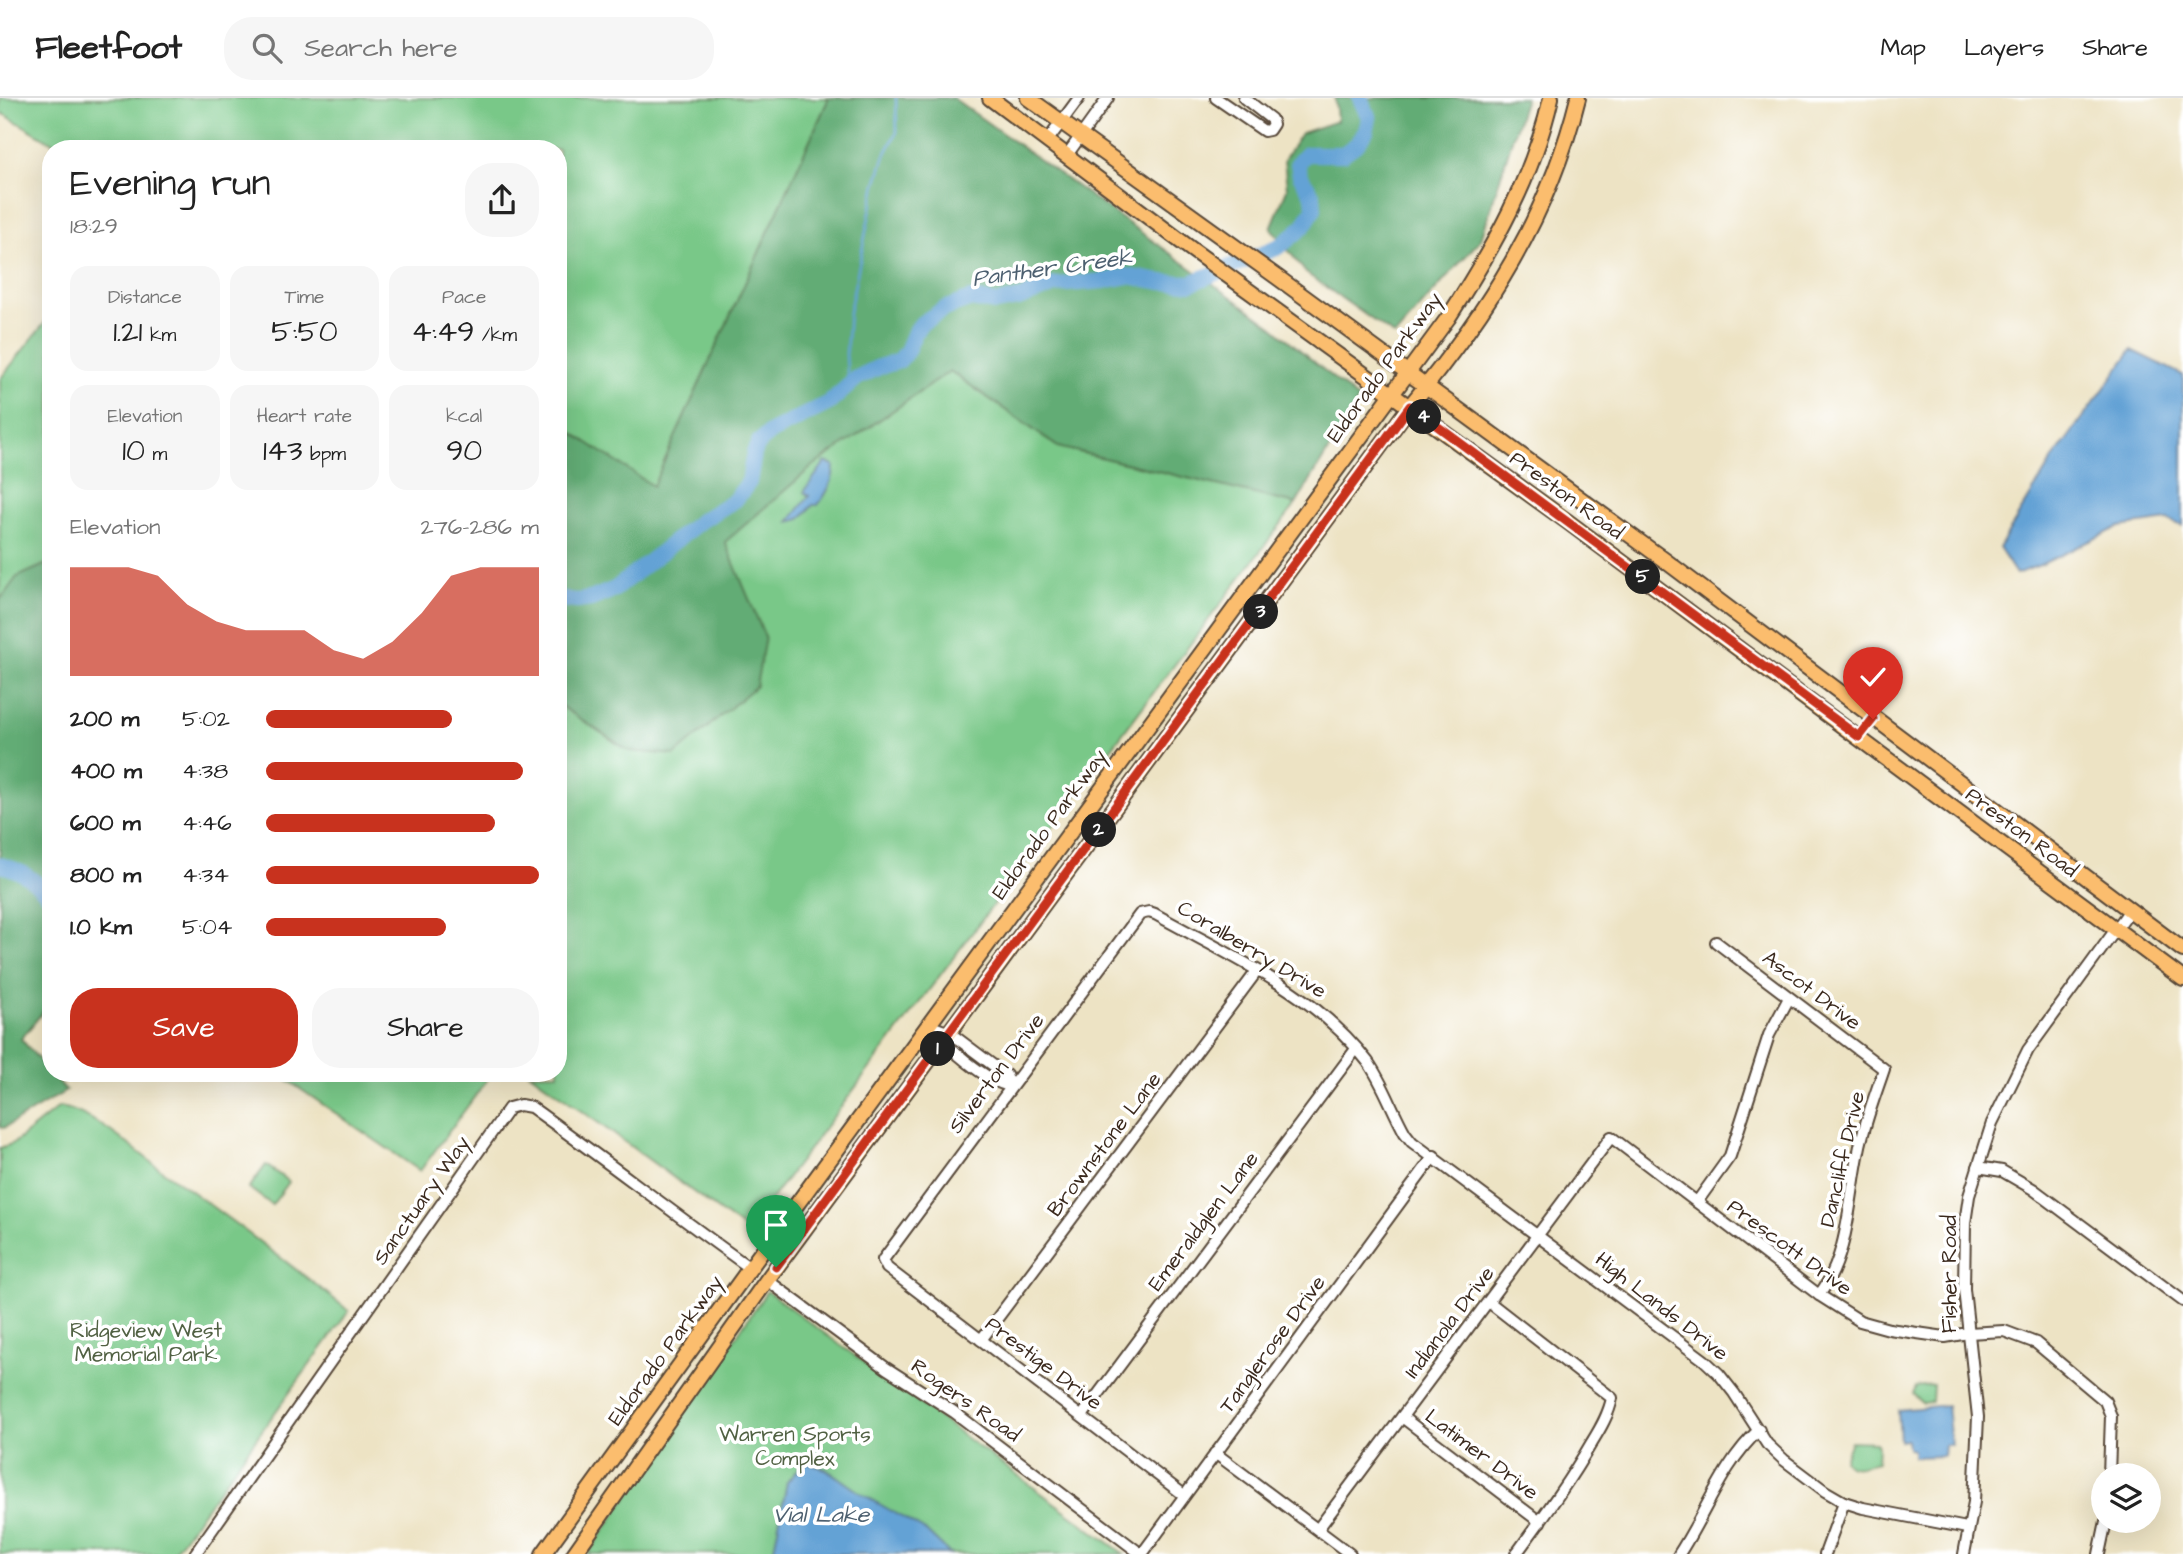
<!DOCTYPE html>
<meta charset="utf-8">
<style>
:root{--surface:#fff;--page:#f6f6f6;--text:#222;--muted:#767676;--line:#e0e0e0;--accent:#c8321e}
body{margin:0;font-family:"Architects Daughter",sans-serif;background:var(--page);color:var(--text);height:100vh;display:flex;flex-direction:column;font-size:26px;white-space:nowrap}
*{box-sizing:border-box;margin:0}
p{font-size:23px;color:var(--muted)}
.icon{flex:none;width:38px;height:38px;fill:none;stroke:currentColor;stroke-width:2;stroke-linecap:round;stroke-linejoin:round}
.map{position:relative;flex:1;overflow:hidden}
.side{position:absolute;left:42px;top:42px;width:525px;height:942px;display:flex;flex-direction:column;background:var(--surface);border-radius:28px;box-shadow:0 7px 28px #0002}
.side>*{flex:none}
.buttons{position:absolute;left:2091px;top:1365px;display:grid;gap:14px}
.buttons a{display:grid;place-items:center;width:70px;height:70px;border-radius:50%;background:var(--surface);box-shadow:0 7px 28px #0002;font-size:35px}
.pin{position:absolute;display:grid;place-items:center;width:60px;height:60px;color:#fff;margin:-72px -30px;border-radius:50% 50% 50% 0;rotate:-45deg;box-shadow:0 0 7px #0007}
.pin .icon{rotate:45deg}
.km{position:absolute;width:35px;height:35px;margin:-18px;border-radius:50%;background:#222;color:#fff;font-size:19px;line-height:35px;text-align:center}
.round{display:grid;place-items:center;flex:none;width:74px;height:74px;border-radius:28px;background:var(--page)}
.headline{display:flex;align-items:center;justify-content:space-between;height:119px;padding:0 28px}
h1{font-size:38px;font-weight:600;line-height:52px}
.figures{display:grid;grid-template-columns:repeat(3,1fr);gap:10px;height:119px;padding:7px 28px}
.figures div{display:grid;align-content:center;border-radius:18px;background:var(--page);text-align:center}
.figures b{font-size:30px;font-weight:600}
.figures small{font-size:19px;font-weight:400}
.figures p{font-size:19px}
.chart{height:196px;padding:14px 28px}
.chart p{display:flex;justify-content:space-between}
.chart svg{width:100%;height:126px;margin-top:7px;fill:var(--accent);opacity:.7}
.primary-button{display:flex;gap:14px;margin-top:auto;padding:14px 28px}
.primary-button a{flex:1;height:80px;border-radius:28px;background:var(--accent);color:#fff;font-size:28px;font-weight:600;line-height:80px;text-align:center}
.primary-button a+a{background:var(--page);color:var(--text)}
ul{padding:0 28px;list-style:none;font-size:23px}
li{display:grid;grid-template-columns:112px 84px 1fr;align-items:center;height:52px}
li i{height:18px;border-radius:9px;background:var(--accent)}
header{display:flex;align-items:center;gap:42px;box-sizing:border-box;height:98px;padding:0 35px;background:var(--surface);border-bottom:2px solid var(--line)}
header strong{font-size:33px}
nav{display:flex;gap:38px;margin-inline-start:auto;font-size:24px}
.search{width:490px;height:63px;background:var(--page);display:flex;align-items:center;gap:18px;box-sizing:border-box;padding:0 24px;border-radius:28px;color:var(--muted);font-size:26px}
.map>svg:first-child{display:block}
.green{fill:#79c888;stroke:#5a7953;stroke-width:2}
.forest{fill:#62ac74;stroke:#4e6b49;stroke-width:2}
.water{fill:#63a2d5;stroke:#4f667a;stroke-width:2}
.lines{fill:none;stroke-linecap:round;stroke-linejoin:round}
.stream{stroke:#63a2d5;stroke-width:2.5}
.river{stroke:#63a2d5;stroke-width:16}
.minor-casing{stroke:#564637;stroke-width:14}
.major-casing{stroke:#564637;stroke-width:18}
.minor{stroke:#fff;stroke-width:10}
.major{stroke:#fbbd6e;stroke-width:14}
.route-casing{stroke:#fff;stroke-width:14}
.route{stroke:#c8321e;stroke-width:9}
.labels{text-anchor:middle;stroke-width:7;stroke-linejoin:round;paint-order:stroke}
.street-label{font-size:21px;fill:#3b2a1e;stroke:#fff}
.park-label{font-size:21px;fill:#516143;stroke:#fff}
.water-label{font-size:23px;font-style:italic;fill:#4d6070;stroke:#fff}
</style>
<header>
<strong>Fleetfoot</strong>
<div class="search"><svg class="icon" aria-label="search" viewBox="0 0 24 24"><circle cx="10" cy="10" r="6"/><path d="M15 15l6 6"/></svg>Search here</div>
<nav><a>Map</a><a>Layers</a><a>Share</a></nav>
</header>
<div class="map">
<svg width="2183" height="1456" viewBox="0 0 2183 1456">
<rect width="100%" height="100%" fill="#fff"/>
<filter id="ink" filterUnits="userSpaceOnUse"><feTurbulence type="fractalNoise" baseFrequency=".0143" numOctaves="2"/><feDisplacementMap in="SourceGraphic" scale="14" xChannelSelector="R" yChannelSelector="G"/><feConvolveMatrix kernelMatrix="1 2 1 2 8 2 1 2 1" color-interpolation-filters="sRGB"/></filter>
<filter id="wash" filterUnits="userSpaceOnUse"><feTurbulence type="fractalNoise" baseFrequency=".00686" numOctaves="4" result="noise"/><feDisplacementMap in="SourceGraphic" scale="28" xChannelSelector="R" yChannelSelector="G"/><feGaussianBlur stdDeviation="1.57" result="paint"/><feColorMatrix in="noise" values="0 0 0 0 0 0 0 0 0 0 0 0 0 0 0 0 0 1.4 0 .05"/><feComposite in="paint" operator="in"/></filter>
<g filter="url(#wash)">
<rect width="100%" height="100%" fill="#ede3c4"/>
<!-- green -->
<g class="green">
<polygon points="0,0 829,0 653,389 558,325 558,51 63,51 0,14"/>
<polygon points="51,217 51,464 18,479 0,502 0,281"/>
<polygon points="950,273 1058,349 1296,406 747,1133 530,975 558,975 558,606 629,653 765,539 724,444 813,368"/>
<polygon points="277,975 492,975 420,1073"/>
<path d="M59,1009C89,1012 134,1051 159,1070C223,1116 287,1163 349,1213L172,1456H0V1050L14,1045Z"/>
<polygon points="266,1067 289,1084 272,1107 249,1090"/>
<polygon points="767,1193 1124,1456 588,1456"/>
<polygon points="1933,1287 1932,1304 1922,1305 1913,1296 1916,1289"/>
<path d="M1851,1343L1876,1344L1878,1348L1877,1364C1866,1366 1851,1374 1844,1362Z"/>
</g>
<!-- forest -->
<g class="forest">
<polygon points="829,0 953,0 1272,228 1359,302 1296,406 1058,349 950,273 813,368 725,444 765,539 756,588 675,657 629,653 558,606 558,325 653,388"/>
<polygon points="1335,0 1525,0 1481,141 1395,238 1306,175 1271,130 1287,91 1284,62 1301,35 1337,23"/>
<polygon points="51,464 51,904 21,941 66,993 4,1030 0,1029 0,502 17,479"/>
</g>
<!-- water -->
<g class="water">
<polygon points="2132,252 2183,277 2183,428 2168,422 2119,429 2040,467 2016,476 1999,450 2052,362"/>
<path d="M825,364L834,367C834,383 827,395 818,407H813L800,421L789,424L809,398L804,394Z"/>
<polygon points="1947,1307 1951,1347 1944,1347 1943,1358 1913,1359 1913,1352 1908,1351 1907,1342 1900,1343 1898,1312"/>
<polygon points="804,1364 826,1371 859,1394 927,1434 950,1456 773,1456 787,1384"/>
</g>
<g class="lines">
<!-- stream -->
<polyline class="stream" points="848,288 846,256 849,214 876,86 885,57 897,34 896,0"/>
<!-- river -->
<g class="river">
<polyline points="558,501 577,503 591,501 615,491 699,424 735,402 749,384 754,355 759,344 771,334 829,305 857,280 879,269 899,263 907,253 915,234 922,225 944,211 971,201 996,205 1018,201 1055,187 1104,183 1128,178 1161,184 1191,185 1279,149 1303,129 1314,111 1313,98 1300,77 1298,65 1306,56 1343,56 1357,46 1366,33 1369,20 1360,0"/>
<path d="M0,767C23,772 35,783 51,799"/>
</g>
</g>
</g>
<g filter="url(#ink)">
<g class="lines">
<defs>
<g id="minor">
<polyline points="1216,0 1264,33 1269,32 1273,26 1271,21 1244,0"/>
<polyline points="1048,42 1079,0"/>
<polyline points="1067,57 1108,0"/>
<path d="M1716,844L1884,971C1875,998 1864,1026 1859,1053C1849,1100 1849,1159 1819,1197"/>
<path d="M928,927L950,935L1006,977L1010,988C986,984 944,946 928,927Z"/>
<polyline points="1978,1069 2002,1073 2033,1091 2183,1203"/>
<polyline points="1697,1104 1730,1058 1769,937 1789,900"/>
<polyline points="767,1182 886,1270 954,1314 1141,1456"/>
<path d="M1489,1204L1612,1300C1609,1316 1600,1331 1592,1344C1569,1384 1543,1419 1516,1456"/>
<polyline points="981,1242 1257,873"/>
<polyline points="1082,1318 1356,951"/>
<polyline points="1402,1319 1540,1424"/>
<polyline points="1215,1355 1350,1456"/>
<path d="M1184,1397L887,1170L883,1162L1140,816L1149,814L1155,816C1230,858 1315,894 1368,964C1383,985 1392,1012 1405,1035L1412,1044L1704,1262L1719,1276L1734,1295L1767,1346L1784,1362L1825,1393L1844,1404L1863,1410L1967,1430"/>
<polyline points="1318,1431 1611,1039 1819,1197 1860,1223 1889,1231 1945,1239 1968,1235 2004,1233 2036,1245 2105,1303 2111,1318 2109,1377"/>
<path d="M195,1456L509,1010L520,1007L531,1009C605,1062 676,1117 750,1170"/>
<polyline points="1142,1456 1434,1058"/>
<path d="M1679,1456C1706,1415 1722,1366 1759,1332"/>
<polyline points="1825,1456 1844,1404"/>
<polyline points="1964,1456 1974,1404 1978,1319 1964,1191 1965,1125 1969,1098 1992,1025 2028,952 2130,812"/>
<polyline points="2099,1456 2106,1423"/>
</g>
<g id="major">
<polyline points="990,0 1191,151 1568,424 2183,881"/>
<polyline points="1028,0 1277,179 1667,464 2183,852"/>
<path d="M543,1456L750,1170L1448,220C1492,152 1533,80 1551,0"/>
<path d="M574,1456L767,1182L1410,308C1488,213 1548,121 1578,0"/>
</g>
</defs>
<!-- minor casing -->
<use href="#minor" class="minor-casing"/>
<!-- major casing -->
<use href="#major" class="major-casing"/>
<!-- minor -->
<use href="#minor" class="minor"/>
<!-- major -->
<use href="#major" class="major"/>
</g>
</g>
<g class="lines" filter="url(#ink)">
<defs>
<polyline id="route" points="776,1169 1410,308 1859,639 1873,621"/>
</defs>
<!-- route casing -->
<use href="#route" class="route-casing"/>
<!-- route -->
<use href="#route" class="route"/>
</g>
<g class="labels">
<!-- street labels -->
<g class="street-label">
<text transform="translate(1384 269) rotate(-54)" y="7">Eldorado Parkway</text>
<text transform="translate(1567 397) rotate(36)" y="7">Preston Road</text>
<text transform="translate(1049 726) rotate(-54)" y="7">Eldorado Parkway</text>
<text transform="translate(2022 734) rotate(37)" y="7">Preston Road</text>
<text transform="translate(1252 851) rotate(31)" y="7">Coralberry Drive</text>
<text transform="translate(1812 892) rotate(37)" y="7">Ascot Drive</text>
<text transform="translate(996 975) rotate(-53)" y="7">Silverton Drive</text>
<text transform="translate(1104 1046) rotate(-53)" y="7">Brownstone Lane</text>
<text transform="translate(1842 1061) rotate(-77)" y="7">Dancliff Drive</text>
<text transform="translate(421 1102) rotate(-55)" y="7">Sanctuary Way</text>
<text transform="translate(1203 1123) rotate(-53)" y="7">Emeraldglen Lane</text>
<text transform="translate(1790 1149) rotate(36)" y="7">Prescott Drive</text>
<text transform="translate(1949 1176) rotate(-90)" y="7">Fisher Road</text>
<text transform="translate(1662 1208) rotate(38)" y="7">High Lands Drive</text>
<text transform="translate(1449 1224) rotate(-53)" y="7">Indianola Drive</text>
<text transform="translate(1272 1246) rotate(-54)" y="7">Tanglerose Drive</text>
<text transform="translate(665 1252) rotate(-54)" y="7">Eldorado Parkway</text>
<text transform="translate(1044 1265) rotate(37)" y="7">Prestige Drive</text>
<text transform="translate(966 1302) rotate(35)" y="7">Rogers Road</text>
<text transform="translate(1482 1356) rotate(37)" y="7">Latimer Drive</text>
</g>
<!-- park labels -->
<g class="park-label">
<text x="146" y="1239">Ridgeview West<tspan x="146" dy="24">Memorial Park</tspan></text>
<text x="795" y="1343">Warren Sports<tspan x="795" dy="24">Complex</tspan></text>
</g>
<!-- water labels -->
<g class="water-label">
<text transform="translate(1052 169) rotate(-8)" y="8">Panther Creek</text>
<text x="821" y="1424">Vial Lake</text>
</g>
</g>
</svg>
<div class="buttons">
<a><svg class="icon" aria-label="layers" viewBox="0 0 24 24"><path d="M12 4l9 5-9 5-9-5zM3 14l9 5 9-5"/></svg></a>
</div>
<div class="pin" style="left:776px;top:1169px;background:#1e9e55"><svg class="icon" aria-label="arrive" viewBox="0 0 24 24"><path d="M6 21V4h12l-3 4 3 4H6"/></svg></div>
<div class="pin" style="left:1873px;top:621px;background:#d93025"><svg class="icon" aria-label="check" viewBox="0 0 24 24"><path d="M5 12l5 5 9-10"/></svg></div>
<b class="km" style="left:938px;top:951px">1</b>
<b class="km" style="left:1099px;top:732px">2</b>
<b class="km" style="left:1261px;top:514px">3</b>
<b class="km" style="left:1424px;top:319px">4</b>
<b class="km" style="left:1643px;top:479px">5</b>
<section class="side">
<div class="headline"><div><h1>Evening run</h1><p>18:29</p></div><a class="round"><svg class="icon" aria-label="share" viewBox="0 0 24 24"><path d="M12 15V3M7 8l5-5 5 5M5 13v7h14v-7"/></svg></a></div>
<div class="figures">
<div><p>Distance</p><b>1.21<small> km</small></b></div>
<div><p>Time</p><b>5:50</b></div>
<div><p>Pace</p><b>4:49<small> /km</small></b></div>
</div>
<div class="figures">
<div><p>Elevation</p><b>10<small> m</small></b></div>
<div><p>Heart rate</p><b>143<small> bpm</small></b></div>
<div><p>kcal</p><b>90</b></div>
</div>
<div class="chart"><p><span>Elevation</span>276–286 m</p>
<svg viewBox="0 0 160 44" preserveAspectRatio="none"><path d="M0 44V6L10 6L20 6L30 9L40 19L50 25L60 28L70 28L80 28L90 35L100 38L110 32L120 22L130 9L140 6L150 6L160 6V44z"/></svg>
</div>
<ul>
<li><b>200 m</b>5:02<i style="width:68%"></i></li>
<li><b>400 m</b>4:38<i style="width:94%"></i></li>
<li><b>600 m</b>4:46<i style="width:84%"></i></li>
<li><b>800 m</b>4:34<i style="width:100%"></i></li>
<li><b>1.0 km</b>5:04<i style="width:66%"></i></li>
</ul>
<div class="primary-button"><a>Save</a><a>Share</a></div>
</section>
</div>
